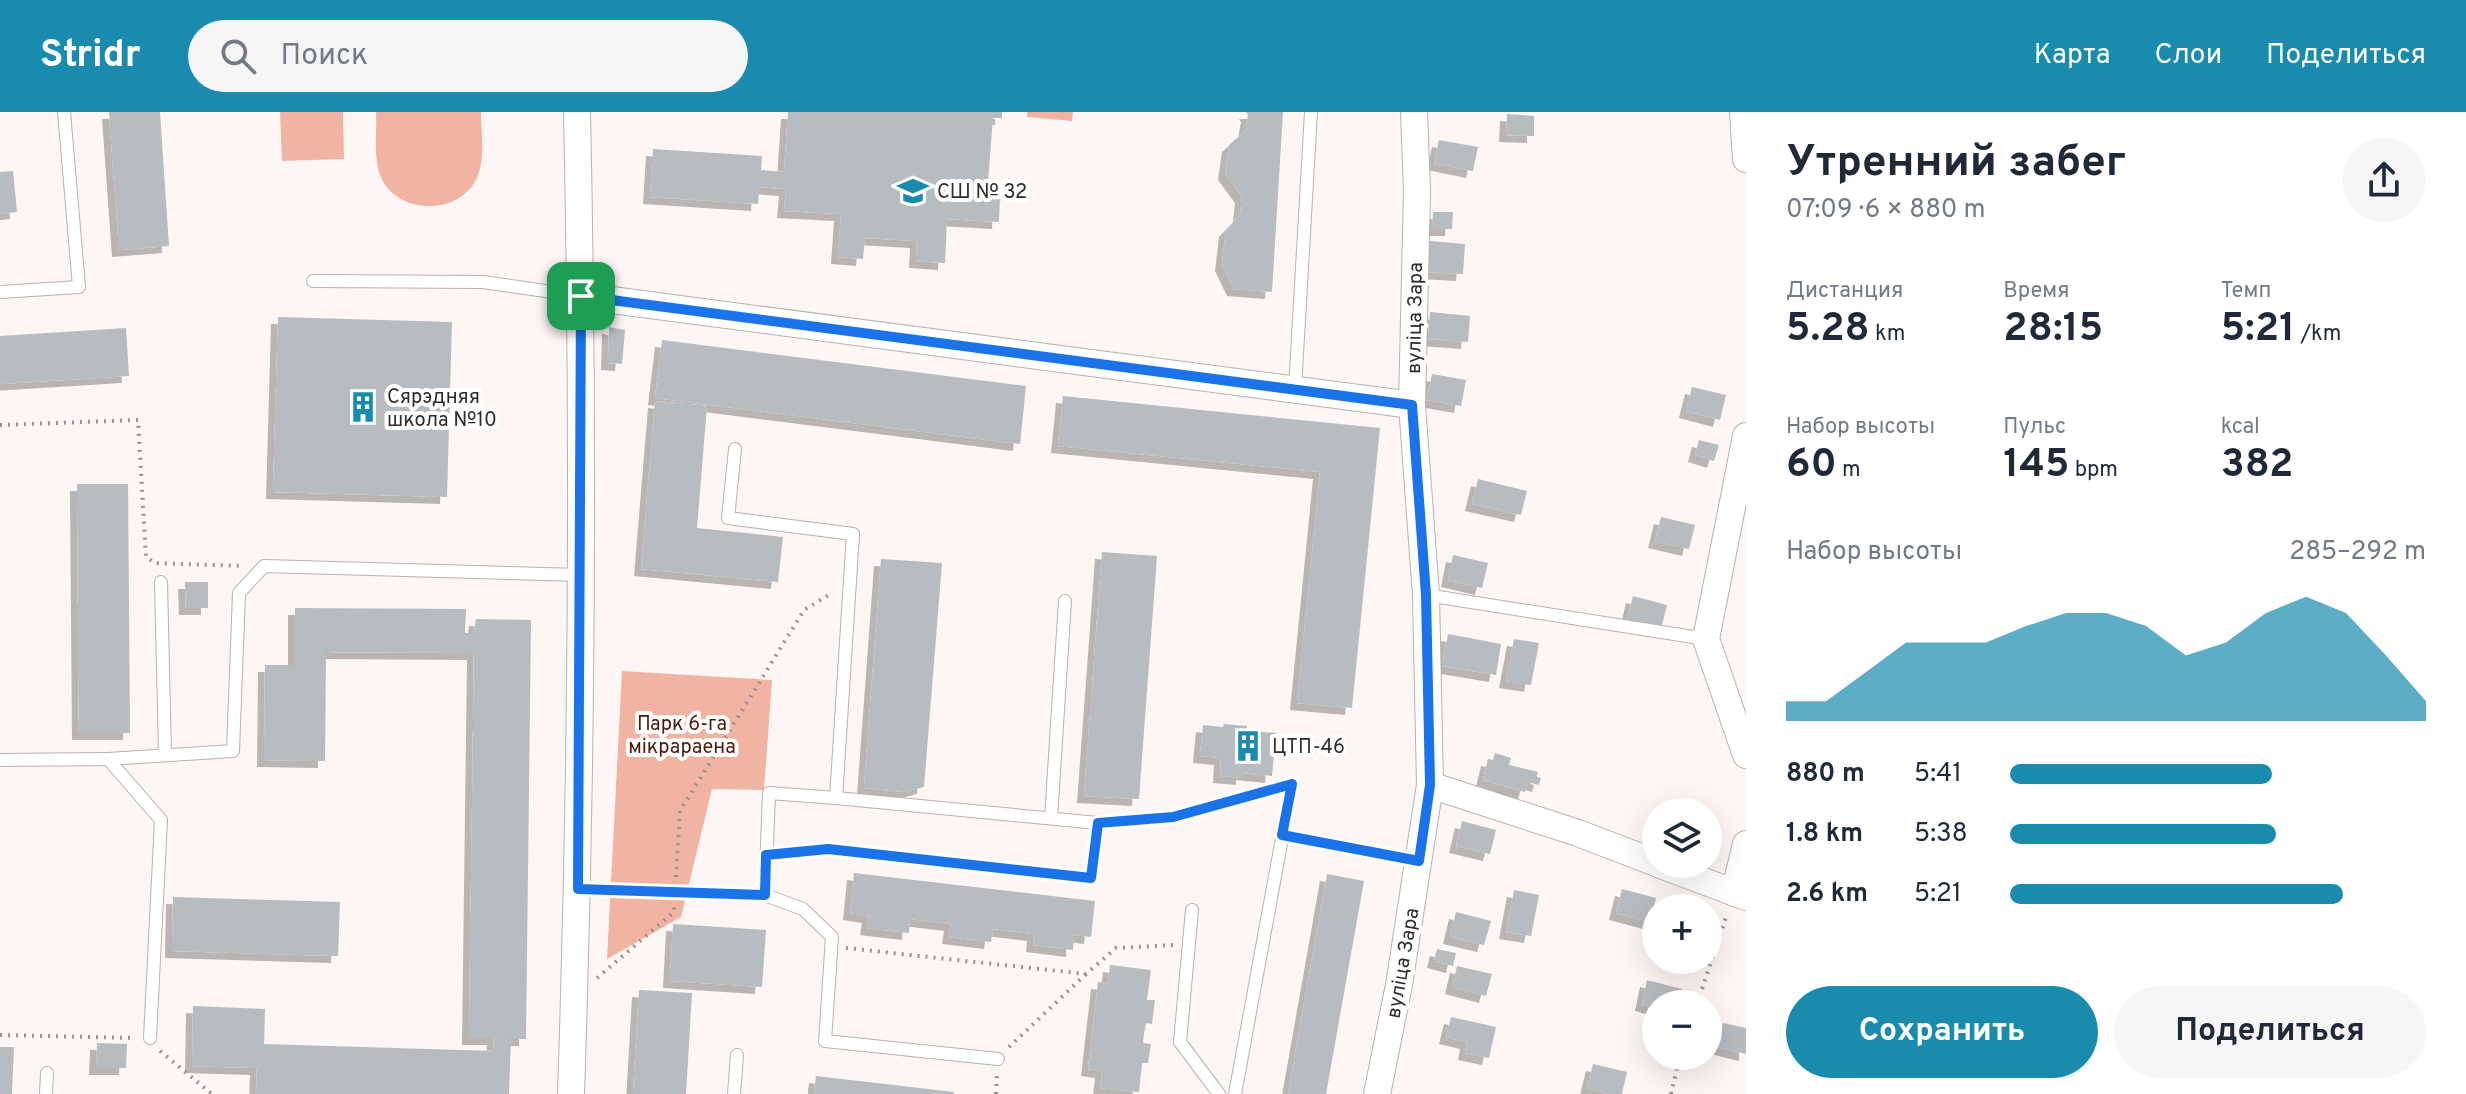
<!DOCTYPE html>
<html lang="ru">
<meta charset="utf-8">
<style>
:root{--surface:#fff;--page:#f6f6f7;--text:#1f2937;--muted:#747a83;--accent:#198baf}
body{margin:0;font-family:Overpass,sans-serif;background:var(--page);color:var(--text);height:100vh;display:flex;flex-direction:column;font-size:30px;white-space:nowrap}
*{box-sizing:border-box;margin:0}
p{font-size:26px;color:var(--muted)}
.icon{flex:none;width:44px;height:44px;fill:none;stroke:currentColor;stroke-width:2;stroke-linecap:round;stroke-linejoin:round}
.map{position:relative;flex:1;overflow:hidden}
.side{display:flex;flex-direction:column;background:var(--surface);width:720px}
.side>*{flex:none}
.buttons{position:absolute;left:1642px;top:686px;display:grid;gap:16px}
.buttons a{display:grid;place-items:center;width:80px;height:80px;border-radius:50%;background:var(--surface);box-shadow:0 8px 32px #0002;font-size:40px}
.pin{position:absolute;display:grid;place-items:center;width:68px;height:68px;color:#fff;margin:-34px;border-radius:16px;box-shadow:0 4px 12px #0006}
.round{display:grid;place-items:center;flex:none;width:84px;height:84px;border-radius:42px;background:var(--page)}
.head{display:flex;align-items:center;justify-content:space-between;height:136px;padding:0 40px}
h1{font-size:44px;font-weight:700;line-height:60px}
.stats{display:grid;grid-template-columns:repeat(3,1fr);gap:12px;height:136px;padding:8px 40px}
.stats div{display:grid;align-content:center}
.stats b{font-size:40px;font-weight:700}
.stats small{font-size:22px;font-weight:400}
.stats p{font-size:22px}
.chart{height:224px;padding:16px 40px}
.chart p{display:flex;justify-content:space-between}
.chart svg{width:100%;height:144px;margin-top:8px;fill:var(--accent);opacity:.7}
.primary-button{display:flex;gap:16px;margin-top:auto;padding:16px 40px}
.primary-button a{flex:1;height:92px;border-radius:48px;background:var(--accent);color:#fff;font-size:32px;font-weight:700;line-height:92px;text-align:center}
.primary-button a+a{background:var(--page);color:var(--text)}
ul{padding:0 40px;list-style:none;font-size:26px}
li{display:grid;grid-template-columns:128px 96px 1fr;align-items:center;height:60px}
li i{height:20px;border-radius:10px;background:var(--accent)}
header{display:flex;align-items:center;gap:48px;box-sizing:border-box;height:112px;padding:0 40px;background:var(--accent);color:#fff}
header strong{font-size:38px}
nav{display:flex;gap:44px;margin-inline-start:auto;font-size:28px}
.search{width:560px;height:72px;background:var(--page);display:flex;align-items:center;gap:20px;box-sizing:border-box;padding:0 28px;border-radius:44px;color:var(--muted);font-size:30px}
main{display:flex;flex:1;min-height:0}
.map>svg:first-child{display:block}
.green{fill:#f2b4a2}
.building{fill:#b6bcbf;filter:url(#shadow)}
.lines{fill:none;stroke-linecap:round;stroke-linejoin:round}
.lane-casing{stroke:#b8b1af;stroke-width:14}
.street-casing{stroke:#b8b1af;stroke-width:28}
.path{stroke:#979290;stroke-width:4;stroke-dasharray:2 6;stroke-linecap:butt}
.lane{stroke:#fff;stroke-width:12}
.street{stroke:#fff;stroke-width:26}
.route-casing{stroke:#fff;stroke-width:16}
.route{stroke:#1a73e8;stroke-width:10}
.labels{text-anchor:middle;stroke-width:8;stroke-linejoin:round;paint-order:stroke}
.poi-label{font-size:20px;fill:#2e2b2a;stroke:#fff;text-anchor:start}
.street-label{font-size:20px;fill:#2e2b2a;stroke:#fff}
.park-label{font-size:20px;fill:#4c1909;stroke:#fff}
</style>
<header>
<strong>Stridr</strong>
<div class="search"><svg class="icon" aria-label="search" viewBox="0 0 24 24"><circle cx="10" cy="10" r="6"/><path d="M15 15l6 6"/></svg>Поиск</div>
<nav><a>Карта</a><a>Слои</a><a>Поделиться</a></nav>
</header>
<main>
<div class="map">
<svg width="1746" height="982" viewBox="0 0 1746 982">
<defs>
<filter id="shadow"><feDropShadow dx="-7" dy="7" stdDeviation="0" flood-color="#0004"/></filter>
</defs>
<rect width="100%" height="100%" fill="#fdf6f4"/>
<!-- green -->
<g class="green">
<polygon points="280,0 343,0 344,47 282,49"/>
<path d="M376,0H481C481,22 486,48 476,68C455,107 388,102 378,56C374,39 377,18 376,0Z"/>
<polygon points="1027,0 1073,0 1072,9 1027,5"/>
<polygon points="622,559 772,568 764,678 712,677 681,805 607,847"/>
</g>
<!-- building -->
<g class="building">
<polygon points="109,0 160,0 169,134 119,138"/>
<polygon points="788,0 1002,0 1002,6 993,6 987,83 1000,84 999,110 947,107 945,151 916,149 917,129 865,126 863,147 838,145 841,102 784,99 786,77 759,75 758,92 650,85 653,37 762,44 761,58 784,60"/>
<polygon points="1246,0 1283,0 1272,180 1234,177 1222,152 1226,118 1240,103 1242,84 1225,61 1229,33 1245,19 1248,3"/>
<polygon points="1507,2 1534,4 1534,24 1506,23"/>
<polygon points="1439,28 1478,35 1473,59 1434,51"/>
<polygon points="13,59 17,100 0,102 0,60"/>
<polygon points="1433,100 1453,100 1452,117 1432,117"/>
<polygon points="1430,129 1465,132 1463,162 1428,160"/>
<polygon points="1430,200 1470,204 1468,230 1428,227"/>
<polygon points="278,205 452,210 447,385 273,380"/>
<polygon points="609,215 625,218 622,252 608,251"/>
<polygon points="126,216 129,264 0,272 0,224"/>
<polygon points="662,228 1026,274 1020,332 655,286"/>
<polygon points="1432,262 1466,268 1461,294 1427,288"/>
<polygon points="1692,275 1726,283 1720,308 1686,299"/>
<polygon points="1063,284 1380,316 1352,596 1297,591 1320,360 1058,334"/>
<polygon points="655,289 707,294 697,416 783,425 778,470 641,457"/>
<polygon points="1699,328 1719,333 1714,349 1695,343"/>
<polygon points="1478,367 1527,379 1521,403 1472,392"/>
<polygon points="77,372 128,372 130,621 79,621"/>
<polygon points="1661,405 1695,413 1689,437 1655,429"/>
<polygon points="1102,440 1157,444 1139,687 1084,684"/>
<polygon points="1453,443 1488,451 1482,476 1448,468"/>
<polygon points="881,447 942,451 924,675 904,680 864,676"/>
<polygon points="185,470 208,470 208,496 186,496"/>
<polygon points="1633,484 1667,493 1661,517 1627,509"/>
<polygon points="295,496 466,497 465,521 474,521 476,507 531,508 526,927 511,927 509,982 256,982 257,956 192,954 193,894 265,897 264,932 493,939 494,926 469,926 474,541 326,540 325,649 264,648 265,553 295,553"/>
<polygon points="1448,522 1501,532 1496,563 1442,554"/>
<polygon points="1514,527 1539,531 1531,573 1506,569"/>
<polygon points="1224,612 1247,614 1247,619 1276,621 1272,664 1243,661 1243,666 1220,664 1221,646 1200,644 1203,613 1223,615"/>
<polygon points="1495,641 1511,646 1509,653 1538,660 1537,665 1541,666 1539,673 1528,670 1525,680 1483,668 1488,647 1493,648"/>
<polygon points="1462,709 1496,718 1490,742 1456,734"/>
<polygon points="854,761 1095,789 1091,825 1074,823 1073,838 1033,833 1034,822 993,817 991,830 949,825 951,812 910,807 909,821 867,816 869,804 850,801"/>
<polygon points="1327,762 1364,769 1326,982 1288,982"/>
<polygon points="1622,777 1656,786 1650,810 1616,801"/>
<polygon points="1514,778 1539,783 1531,824 1506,820"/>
<polygon points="173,785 340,790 338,844 172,839"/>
<polygon points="1456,800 1491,809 1484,833 1450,825"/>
<polygon points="673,812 766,818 762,875 670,869"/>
<polygon points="1437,837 1456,841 1453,854 1434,849"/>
<polygon points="1110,853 1151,858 1147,888 1155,888 1152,912 1145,911 1143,931 1151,932 1148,951 1142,951 1139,980 1100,976 1102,959 1088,957 1098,870 1108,871"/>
<polygon points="1457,854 1492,862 1486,884 1452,875"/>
<polygon points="1647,868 1682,877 1678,892 1656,892 1656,896 1642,892"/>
<polygon points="639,878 692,881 686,982 633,982"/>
<polygon points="1451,905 1496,915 1489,946 1465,941 1467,930 1446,925"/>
<polygon points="1723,911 1746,916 1746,942 1717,935"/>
<polygon points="97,931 127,932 126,956 96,956"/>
<polygon points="0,935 14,935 12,982 0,982"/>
<polygon points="1593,952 1627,960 1622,982 1610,982 1587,976"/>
<polygon points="816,964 954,980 954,982 814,982"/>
</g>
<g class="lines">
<defs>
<g id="lane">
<polyline points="313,169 483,170 581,184"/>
<polyline points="0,180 79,175 64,0"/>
<polyline points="1295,277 1311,0"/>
<polyline points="735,337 728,406 853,422 836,686 769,681 765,783"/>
<polyline points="161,470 165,643"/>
<polyline points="1426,483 1706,527"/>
<polyline points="108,647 233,639 239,481 264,454 581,463"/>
<polyline points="0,648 108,647 161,708 150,926"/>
<polyline points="836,686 1098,711 1173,705 1292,672 1235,982"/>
<polyline points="1051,706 1065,489"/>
<polyline points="1282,723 1419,749"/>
<polyline points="766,743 828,737 1091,766 1098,711"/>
<polyline points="578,777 765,783 803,797 832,825 825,929 998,947"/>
<polyline points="1192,798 1180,930 1219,982"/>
<polyline points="46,982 47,961"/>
<polyline points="734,982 737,943"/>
</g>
<g id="street">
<polyline points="1743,0 1746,47"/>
<polyline points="581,184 1412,293"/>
<polyline points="1746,324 1706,527 1746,643"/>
<polyline points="1430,673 1578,721 1656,751"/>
<polyline points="1658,752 1746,785"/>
<polyline points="1734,781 1746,732"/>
<path d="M571,982C582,655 584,327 577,0"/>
<polyline points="1377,982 1399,873 1430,673 1426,483 1412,293 1417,79 1414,0"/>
</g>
</defs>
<!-- lane casing -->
<use href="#lane" class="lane-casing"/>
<!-- street casing -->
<use href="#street" class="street-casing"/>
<!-- path -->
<g class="path">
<polyline points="0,313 138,308 146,445 155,451 243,454"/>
<polyline points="676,765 680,699 804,498 832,481"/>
<polyline points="846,836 1086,862 1116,836 1174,833"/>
<polyline points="597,866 674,800 674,794"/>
<polyline points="1697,892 1727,802"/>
<polyline points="0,923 134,926"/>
<polyline points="1009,935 1086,862"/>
<polyline points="160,939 212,982"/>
<polyline points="996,982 997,963"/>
<polyline points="1671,982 1680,944"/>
</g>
<!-- lane -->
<use href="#lane" class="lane"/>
<!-- street -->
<use href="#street" class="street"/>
</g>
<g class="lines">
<defs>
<polygon id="route" points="581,184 1412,293 1426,483 1430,673 1419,749 1282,723 1292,672 1173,705 1098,711 1091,766 828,737 766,743 765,783 578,777"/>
</defs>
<!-- route casing -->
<use href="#route" class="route-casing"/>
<!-- route -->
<use href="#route" class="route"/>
</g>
<!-- icons -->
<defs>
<symbol id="school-bare" viewBox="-9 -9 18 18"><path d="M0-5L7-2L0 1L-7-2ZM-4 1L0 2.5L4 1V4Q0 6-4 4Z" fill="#198baf" stroke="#fff" stroke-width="2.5" paint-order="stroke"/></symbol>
<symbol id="building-bare" viewBox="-9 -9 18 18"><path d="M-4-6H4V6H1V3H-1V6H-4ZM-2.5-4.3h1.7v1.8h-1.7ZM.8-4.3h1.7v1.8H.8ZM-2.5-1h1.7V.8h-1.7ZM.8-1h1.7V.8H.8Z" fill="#198baf" stroke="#fff" stroke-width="2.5" paint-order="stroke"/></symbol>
</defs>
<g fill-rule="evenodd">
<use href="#school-bare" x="891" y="57" width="44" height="44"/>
<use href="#building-bare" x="341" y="273" width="44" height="44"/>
<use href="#building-bare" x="1226" y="612" width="44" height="44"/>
</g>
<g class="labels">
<!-- poi labels -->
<g class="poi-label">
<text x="937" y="86">СШ № 32</text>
<text x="387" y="291">Сярэдняя<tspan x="387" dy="23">школа №10</tspan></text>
<text x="1272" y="641">ЦТП-46</text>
</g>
<!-- street labels -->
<g class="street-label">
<text transform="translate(1414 206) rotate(-89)" y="7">вуліца Зара</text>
<text transform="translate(1402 851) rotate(-80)" y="7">вуліца Зара</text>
</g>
<!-- park labels -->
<g class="park-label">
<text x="682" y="618">Парк 6-га<tspan x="682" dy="23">мікрараена</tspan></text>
</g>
</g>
</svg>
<div class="buttons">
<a><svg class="icon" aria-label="layers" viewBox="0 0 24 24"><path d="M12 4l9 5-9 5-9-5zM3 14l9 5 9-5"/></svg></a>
<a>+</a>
<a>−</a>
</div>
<div class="pin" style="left:581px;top:184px;background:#1e9e55"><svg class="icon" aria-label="arrive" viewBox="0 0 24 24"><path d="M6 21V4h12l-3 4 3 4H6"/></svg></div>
</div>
<section class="side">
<div class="head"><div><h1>Утренний забег</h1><p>07:09 · 6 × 880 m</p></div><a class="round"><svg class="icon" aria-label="share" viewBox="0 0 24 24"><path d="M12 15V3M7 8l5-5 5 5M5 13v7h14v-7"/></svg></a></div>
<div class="stats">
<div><p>Дистанция</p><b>5.28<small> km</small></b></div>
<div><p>Время</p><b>28:15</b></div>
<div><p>Темп</p><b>5:21<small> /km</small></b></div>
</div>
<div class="stats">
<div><p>Набор высоты</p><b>60<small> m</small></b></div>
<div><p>Пульс</p><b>145<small> bpm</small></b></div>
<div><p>kcal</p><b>382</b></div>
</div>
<div class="chart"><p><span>Набор высоты</span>285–292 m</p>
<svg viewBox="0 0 160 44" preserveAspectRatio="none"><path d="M0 44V38L10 38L20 29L30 20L40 20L50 20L60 15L70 11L80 11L90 15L100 24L110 20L120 11L130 6L140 11L150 24L160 38V44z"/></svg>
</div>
<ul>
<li><b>880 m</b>5:41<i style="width:63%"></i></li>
<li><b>1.8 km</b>5:38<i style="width:64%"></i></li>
<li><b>2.6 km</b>5:21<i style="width:80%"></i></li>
</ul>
<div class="primary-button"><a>Сохранить</a><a>Поделиться</a></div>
</section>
</main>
